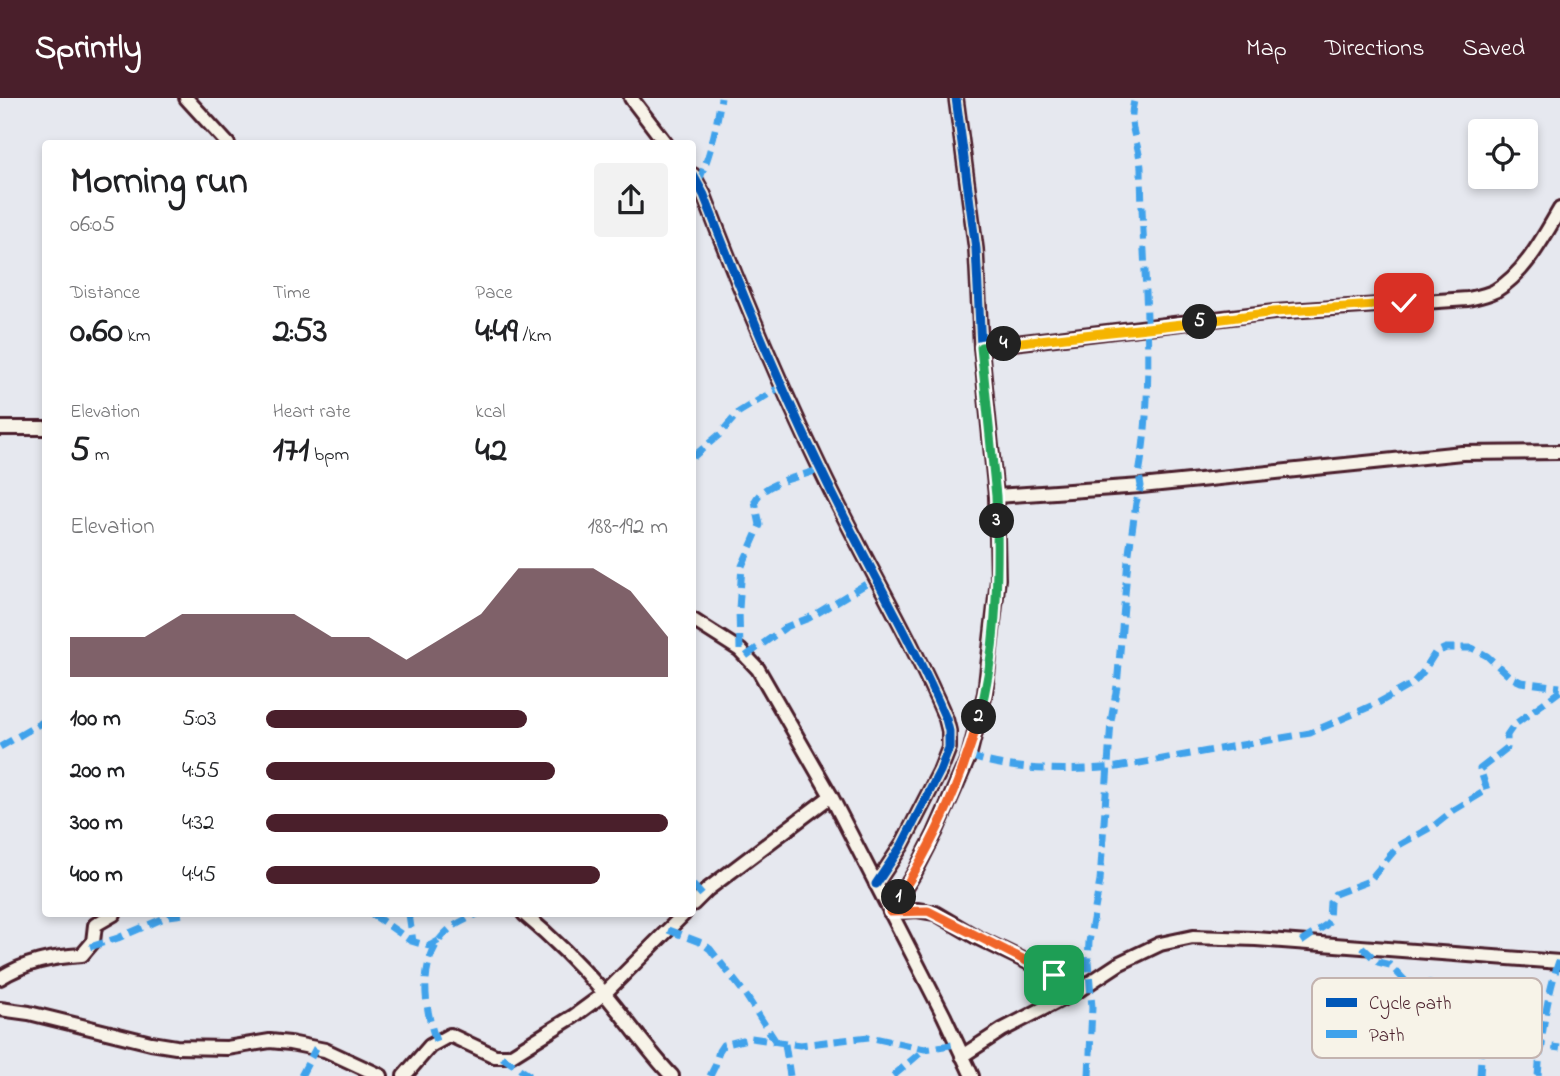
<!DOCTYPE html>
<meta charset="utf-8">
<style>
:root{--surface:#fff;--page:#f2f2f2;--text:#202124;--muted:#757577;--accent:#4a1f2b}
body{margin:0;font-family:"Indie Flower",sans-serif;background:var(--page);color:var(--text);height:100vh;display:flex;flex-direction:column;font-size:26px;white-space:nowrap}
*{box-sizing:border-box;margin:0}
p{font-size:23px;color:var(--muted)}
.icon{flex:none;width:38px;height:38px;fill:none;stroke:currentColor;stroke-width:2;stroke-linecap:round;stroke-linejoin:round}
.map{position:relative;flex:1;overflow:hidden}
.sheet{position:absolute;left:42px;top:42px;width:654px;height:777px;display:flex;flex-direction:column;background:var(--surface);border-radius:7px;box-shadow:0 4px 10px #0003}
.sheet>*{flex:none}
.tools{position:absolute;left:1468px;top:21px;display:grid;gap:14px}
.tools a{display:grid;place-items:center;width:70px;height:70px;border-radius:7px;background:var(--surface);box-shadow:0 4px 10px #0003;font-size:35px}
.pin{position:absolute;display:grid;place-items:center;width:60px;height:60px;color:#fff;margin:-30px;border-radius:14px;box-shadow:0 4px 10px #0006}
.km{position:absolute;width:35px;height:35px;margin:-18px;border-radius:50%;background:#222;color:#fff;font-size:19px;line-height:35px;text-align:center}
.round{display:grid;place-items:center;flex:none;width:74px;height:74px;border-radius:7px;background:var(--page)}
.overview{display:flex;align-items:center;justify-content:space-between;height:119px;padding:0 28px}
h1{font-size:38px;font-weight:800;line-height:52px}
.metrics{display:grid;grid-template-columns:repeat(3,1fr);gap:10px;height:119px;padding:7px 28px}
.metrics div{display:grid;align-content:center}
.metrics b{font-size:35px;font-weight:800}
.metrics small{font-size:19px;font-weight:400}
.metrics p{font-size:19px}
.chart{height:196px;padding:14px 28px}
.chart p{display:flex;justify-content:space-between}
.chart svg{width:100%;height:126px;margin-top:7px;fill:var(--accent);opacity:.7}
ul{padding:0 28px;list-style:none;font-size:23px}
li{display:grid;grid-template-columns:112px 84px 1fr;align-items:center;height:52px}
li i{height:18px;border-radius:9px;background:var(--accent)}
header{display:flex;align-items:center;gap:42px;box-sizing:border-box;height:98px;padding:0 35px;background:var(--accent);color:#fff}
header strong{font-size:33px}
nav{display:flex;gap:38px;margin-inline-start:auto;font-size:24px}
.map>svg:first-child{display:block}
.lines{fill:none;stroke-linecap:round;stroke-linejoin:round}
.street-casing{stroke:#4a1f2b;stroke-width:18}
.street{stroke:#f7f3e8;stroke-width:12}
.quiet{stroke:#40a2eb;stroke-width:7;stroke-dasharray:14 7;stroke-linecap:butt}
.cycleway-casing{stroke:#f7f3e8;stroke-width:13}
.cycleway{stroke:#0057b8;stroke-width:9}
.split-1-casing{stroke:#fff;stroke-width:14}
.split-2-casing{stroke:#fff;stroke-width:14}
.split-3-casing{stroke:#fff;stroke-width:14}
.split-4-casing{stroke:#fff;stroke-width:14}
.split-5-casing{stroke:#fff;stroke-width:14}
.split-6-casing{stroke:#fff;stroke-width:14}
.split-1{stroke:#f0652b;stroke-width:9}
.split-2{stroke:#f0652b;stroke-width:9}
.split-3{stroke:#22a559;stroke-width:9}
.split-4{stroke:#22a559;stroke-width:9}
.split-5{stroke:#f5b400;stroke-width:9}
.split-6{stroke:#f5b400;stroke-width:9}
.key{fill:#f7f3e8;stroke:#c3b3af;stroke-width:2}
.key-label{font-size:19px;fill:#4a1f2b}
</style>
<header>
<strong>Sprintly</strong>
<nav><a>Map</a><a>Directions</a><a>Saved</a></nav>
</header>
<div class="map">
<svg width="1560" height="978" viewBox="0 0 1560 978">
<rect width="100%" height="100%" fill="#e6e8ef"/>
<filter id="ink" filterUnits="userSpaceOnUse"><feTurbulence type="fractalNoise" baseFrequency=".0143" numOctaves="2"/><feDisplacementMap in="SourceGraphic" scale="14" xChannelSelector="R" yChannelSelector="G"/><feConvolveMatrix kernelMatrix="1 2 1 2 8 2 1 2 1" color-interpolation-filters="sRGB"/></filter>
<g filter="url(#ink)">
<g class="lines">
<defs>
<g id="street">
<polyline points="186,0 228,46"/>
<polyline points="631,0 666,46"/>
<path d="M693,77L704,97C739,189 777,281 820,370C860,455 909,535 946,621L949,633V650L940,673L902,747L876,786"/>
<path d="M981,249L1274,214L1468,201C1477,199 1487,197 1495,193C1525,175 1543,140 1560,111"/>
<polyline points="0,330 46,330"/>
<polyline points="996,398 1141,388 1462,355 1560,354"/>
<polyline points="693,522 740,552 758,571 831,698 944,918 972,978"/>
<polyline points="693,806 708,791 831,698"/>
<polyline points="890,814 915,774 935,735 969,658 985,595 998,481 996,398 981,249 976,151 956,0"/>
<polyline points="890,814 917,812 935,815 976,839 1054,877 1079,892"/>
<path d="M524,816C553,840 579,866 604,895C627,922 647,952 672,978"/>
<path d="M0,880C26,864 51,859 82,857L93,844L95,827L114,816"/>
<polyline points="0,911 29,915 151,945 176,949 227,950 270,943 290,945 325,952 381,978"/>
<polyline points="962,958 1002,932 1079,892 1120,865 1160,846 1193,839 1256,841 1560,864"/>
<polyline points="404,978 430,948 450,937 495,958 510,958 574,918 604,896 684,816"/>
</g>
</defs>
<!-- street casing -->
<use href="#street" class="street-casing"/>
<!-- street -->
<use href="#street" class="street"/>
<!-- quiet -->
<g class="quiet">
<path d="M698,84C711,56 716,30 721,0"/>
<polyline points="693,359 720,336 739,314 782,288"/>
<path d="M740,552L739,511L742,468L760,427L755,403C765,383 799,380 820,371"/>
<polyline points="746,558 786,529 809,520 876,480"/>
<polyline points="0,649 46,622"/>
<path d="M969,658C1016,674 1068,673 1117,669L1310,635L1378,605L1412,586L1423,574L1435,555L1446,550H1472L1487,558L1510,579L1521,584L1560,589"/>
<polyline points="693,787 702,797"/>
<polyline points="372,816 411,843 429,848 440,842"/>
<polyline points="409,816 413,844"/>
<polyline points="668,832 702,845 710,851 743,893 776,944"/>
<polyline points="1301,844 1326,827 1329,823 1330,804 1335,796 1369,783 1399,747 1435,727 1454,712 1487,692 1480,671 1507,650 1507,637 1514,627 1560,593"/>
<polyline points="90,849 118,840 169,818 185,816"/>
<polyline points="1362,849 1378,864 1390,867 1414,892 1418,893 1425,886 1430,885 1446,899 1460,906 1485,930 1507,943 1560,950"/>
<path d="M436,943C423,906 417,856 452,829C460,824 469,820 477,816"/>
<polyline points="785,946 790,978"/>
<polyline points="502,959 530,978"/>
<polyline points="301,978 316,950"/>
<polyline points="710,978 715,968 719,953 723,947 751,940 800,947 869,939 925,951 957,946"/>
<polyline points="893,978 925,951"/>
<path d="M1089,978L1092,909L1088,863L1089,844L1100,783L1111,623L1117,588L1128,462L1136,405L1141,388L1139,376C1157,276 1142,171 1141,70C1139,42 1126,28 1135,0"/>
<polyline points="1480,978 1483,927"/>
<path d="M1538,978C1541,939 1546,901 1559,863"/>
</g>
<defs>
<g id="cycleway">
<path d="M693,77L704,97C739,189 777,281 820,370C860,455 909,535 946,621L949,633V650L940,673L902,747L876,786"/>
<polyline points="890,814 915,774 935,735 969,658 985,595 998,481 996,398 981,249 976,151 956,0"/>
</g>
</defs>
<!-- cycleway casing -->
<use href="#cycleway" class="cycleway-casing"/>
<!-- cycleway -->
<use href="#cycleway" class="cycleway"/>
</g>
</g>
<g class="lines" filter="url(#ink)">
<defs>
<polyline id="split-1" points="899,799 890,814 928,813 1054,877"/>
<path id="split-2" d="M899,799C935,743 962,682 979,619"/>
<path id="split-3" d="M979,619C996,555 998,489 997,423"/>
<polyline id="split-4" points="997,423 996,398 981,249 1004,246"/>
<polyline id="split-5" points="1004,246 1200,224"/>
<polyline id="split-6" points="1200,224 1274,214 1404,205"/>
</defs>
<!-- split-1 casing -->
<use href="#split-1" class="split-1-casing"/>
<!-- split-2 casing -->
<use href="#split-2" class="split-2-casing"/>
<!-- split-3 casing -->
<use href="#split-3" class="split-3-casing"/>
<!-- split-4 casing -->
<use href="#split-4" class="split-4-casing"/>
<!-- split-5 casing -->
<use href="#split-5" class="split-5-casing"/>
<!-- split-6 casing -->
<use href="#split-6" class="split-6-casing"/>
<!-- split-1 -->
<use href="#split-1" class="split-1"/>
<!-- split-2 -->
<use href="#split-2" class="split-2"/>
<!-- split-3 -->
<use href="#split-3" class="split-3"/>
<!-- split-4 -->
<use href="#split-4" class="split-4"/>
<!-- split-5 -->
<use href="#split-5" class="split-5"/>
<!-- split-6 -->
<use href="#split-6" class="split-6"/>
</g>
<!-- legend -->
<rect x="1312" y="880" width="230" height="80" rx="10" class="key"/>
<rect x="1326" y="900" width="31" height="9" fill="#0057b8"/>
<rect x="1326" y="932" width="31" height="8" fill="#40a2eb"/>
<g class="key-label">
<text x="1369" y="911">Cycle path</text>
<text x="1369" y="943">Path</text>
</g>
</svg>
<div class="tools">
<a><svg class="icon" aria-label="locate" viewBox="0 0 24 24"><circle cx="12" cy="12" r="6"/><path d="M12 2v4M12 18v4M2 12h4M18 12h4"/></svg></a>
</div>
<div class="pin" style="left:1054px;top:877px;background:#1e9e55"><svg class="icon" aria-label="arrive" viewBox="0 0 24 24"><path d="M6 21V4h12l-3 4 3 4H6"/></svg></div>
<div class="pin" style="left:1404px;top:205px;background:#d93025"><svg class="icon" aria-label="check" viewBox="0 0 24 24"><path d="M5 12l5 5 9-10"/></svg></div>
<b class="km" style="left:899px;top:799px">1</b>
<b class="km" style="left:979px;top:619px">2</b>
<b class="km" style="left:997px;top:423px">3</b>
<b class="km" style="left:1004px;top:246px">4</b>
<b class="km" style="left:1200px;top:224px">5</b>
<section class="sheet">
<div class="overview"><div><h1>Morning run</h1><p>06:05</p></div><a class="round"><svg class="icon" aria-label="share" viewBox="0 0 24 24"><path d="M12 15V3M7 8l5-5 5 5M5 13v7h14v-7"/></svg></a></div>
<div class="metrics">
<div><p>Distance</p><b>0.60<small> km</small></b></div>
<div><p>Time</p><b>2:53</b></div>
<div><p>Pace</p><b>4:49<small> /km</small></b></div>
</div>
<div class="metrics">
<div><p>Elevation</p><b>5<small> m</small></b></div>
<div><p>Heart rate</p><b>171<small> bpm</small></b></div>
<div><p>kcal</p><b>42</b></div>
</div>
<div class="chart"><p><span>Elevation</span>188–192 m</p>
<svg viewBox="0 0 160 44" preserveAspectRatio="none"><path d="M0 44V30L10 30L20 30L30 22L40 22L50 22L60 22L70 30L80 30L90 38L100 30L110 22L120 6L130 6L140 6L150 14L160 30V44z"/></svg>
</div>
<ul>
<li><b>100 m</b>5:03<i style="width:65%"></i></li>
<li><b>200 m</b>4:55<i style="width:72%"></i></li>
<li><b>300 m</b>4:32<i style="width:100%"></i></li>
<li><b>400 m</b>4:45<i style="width:83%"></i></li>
</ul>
</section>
</div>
